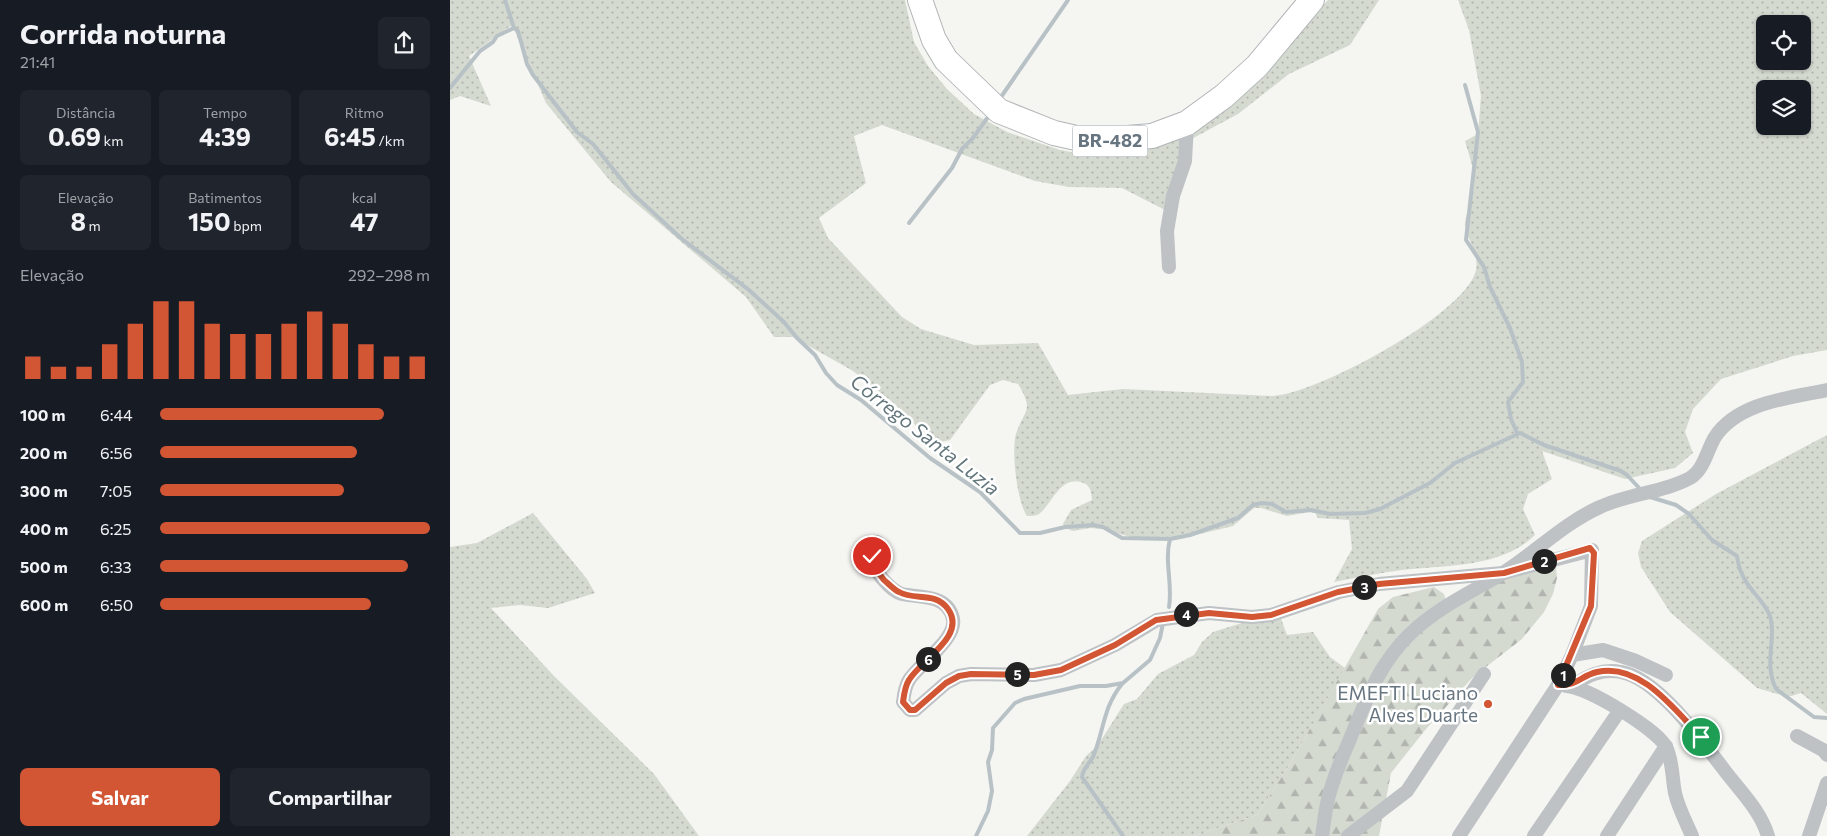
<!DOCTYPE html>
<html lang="pt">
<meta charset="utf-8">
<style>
:root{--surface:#171b24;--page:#20242c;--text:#f1f3f6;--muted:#9ea1a6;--accent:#d35634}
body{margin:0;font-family:Commissioner,sans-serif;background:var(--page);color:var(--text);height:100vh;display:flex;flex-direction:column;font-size:19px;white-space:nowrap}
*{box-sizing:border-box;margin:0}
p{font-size:16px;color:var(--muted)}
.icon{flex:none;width:28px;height:28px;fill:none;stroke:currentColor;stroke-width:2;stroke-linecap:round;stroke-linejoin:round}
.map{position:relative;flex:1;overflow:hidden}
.drawer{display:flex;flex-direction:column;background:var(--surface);width:450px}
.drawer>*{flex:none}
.fabs{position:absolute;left:1306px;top:15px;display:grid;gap:10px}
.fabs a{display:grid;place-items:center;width:55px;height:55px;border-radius:8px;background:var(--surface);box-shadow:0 1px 4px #0004;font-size:25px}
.pin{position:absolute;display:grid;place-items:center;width:42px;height:42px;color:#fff;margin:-21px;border:2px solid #fff;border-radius:50%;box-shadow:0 1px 5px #0007}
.km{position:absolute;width:25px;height:25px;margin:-12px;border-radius:50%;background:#222;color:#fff;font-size:14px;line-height:25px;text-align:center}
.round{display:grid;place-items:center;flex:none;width:52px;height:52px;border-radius:8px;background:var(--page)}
.overview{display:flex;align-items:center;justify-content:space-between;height:85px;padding:0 20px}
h1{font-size:28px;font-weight:700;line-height:38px}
.metrics{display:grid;grid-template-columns:repeat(3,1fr);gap:8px;height:85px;padding:5px 20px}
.metrics div{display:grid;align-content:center;border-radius:8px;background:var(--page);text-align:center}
.metrics b{font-size:25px;font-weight:700}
.metrics small{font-size:14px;font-weight:400}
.metrics p{font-size:14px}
.chart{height:140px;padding:10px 20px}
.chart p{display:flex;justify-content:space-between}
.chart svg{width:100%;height:90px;margin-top:5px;stroke:var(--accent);stroke-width:6}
.primary-button{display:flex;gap:10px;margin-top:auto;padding:10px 20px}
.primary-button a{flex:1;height:58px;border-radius:8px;background:var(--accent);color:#fff;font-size:20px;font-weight:700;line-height:58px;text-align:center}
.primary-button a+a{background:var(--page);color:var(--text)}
ul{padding:0 20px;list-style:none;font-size:16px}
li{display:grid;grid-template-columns:80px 60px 1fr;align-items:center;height:38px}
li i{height:12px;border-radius:6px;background:var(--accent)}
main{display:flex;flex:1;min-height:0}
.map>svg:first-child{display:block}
.grass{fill:url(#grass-dots);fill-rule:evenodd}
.forest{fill:url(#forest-firs)}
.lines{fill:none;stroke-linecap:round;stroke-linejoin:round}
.stream{stroke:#b8c2c6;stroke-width:4}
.trunk-casing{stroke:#b1b5b7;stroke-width:26}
.minor{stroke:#bec2c5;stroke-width:14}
.trunk{stroke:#fff;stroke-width:24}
.route-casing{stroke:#fff;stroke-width:10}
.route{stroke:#d35634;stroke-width:6}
.poi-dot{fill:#d35634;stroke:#fff;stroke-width:2}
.labels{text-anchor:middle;stroke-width:5;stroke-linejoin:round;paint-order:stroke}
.shield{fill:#fff;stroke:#959ea6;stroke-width:1}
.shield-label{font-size:18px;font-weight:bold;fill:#677580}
.poi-label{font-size:19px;fill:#677580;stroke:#fff;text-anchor:end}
.water-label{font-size:20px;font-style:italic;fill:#63777d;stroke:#fff}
</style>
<main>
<section class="drawer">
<div class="overview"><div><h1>Corrida noturna</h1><p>21:41</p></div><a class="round"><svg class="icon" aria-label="share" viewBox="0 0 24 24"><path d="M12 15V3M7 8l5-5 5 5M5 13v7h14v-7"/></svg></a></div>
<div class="metrics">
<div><p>Distância</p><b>0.69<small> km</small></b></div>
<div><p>Tempo</p><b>4:39</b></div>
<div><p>Ritmo</p><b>6:45<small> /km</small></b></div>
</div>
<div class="metrics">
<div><p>Elevação</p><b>8<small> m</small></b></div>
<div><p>Batimentos</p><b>150<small> bpm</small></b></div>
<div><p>kcal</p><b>47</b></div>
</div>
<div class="chart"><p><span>Elevação</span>292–298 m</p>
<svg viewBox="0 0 160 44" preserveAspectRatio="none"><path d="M5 44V33M15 44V38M25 44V38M35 44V27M45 44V17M55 44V6M65 44V6M75 44V17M85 44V22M95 44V22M105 44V17M115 44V11M125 44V17M135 44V27M145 44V33M155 44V33"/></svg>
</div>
<ul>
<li><b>100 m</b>6:44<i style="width:83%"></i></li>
<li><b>200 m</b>6:56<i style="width:73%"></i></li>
<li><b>300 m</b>7:05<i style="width:68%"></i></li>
<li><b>400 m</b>6:25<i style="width:100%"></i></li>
<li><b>500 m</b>6:33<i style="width:92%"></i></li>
<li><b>600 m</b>6:50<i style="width:78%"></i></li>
</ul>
<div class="primary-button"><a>Salvar</a><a>Compartilhar</a></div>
</section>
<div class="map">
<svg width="1377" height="836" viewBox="0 0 1377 836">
<defs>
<pattern id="grass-dots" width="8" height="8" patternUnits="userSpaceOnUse" patternTransform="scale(1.25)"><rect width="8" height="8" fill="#d5dad1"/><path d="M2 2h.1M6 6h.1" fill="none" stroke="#b1b5af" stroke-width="1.8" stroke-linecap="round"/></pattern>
<pattern id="forest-firs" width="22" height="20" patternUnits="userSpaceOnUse" patternTransform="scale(1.25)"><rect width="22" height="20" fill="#d5dad1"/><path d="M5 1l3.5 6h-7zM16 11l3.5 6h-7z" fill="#b1b5af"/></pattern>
</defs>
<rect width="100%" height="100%" fill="#f5f5f2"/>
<!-- grass -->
<g class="grass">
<path d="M0,0H455L464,42L478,66L497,89L524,114L557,132L610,150L643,156L673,155L706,144L807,78L878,0H929L900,45L839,74L788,114L736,142L717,211L672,188L619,187L585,181L432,125L404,136L416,183L369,218L378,238L452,317L471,329L524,345L588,343L618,395L673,389L821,396C863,396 1017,314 1026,270C1029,254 1018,241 1015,226C1014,220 1023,195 1024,186C1025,171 1019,155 1015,141L1028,134L1031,96L1019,30L1008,0H1377V350L1343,356L1271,379L1243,409L1235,432L1243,453L1225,468L1175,479L1092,451L1102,479L1078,494L1073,509L1085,535C1052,568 995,565 952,570C929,573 906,578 884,582L902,549L899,520L868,518L865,513L860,512L837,516L811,508H804L783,526L725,540L681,537L653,529L640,528L623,531L615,528L613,524L621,510L642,500C641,491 641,485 631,482C610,476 602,504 589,514C586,516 581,516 577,516C567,502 561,450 566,434C574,409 585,412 568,384L553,380L540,385L500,440L490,442L471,431L445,404L403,371L343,337H324L296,297L161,182L96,103L62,25L19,56L41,106L10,96L0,100ZM1315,24H1352V61H1315ZM1315,89H1352V126H1315Z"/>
<polygon points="1377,435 1377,714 1351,693 1338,697 1307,688 1220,612 1191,567 1188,553 1192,541 1266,494"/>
<polygon points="83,513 137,579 145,593 98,608 70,605 41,608 104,676 204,774 249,836 0,836 0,547 27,543"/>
<polygon points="830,616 837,635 863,632 880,657 895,668 840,764 807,815 744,836 577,836 620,781 636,756 648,745 674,704 687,699 708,674 744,655 752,642 763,632 795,622"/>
</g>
<!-- forest -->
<polygon class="forest" points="1100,559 1106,568 1107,578 1103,594 1094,612 1072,639 1023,677 976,729 941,773 929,836 744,836 807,815 840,764 928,609 943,597 984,587 994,594 996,601"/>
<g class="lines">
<!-- stream -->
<g class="stream">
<polyline points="55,0 64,28 68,31 77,64 83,75 127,132 143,144 183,194 232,239 299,290 334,322 347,338 365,355 376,373 387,385 411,400 480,458 530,492 570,533 590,533 615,527 643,525 653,527 672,538 720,539 740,535 788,518 803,505 812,503 822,504 836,512 861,510 880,514 915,513 930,509 980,483 1005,463 1070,433 1094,445 1171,471 1177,475 1191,490"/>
<polyline points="1015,85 1028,132 1016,240 1034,267 1040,287 1060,328 1072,362 1073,382 1058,402 1061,419 1067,433"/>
<polyline points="0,88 30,51 43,42 47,36 64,28"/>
<polyline points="551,97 618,0"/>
<polyline points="459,223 502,168 512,149 523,138 538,117"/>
<path d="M1200,497L1226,505L1239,514L1262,540L1287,556C1288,562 1289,569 1292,574C1298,590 1314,600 1320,616C1327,639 1313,662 1326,689L1364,717L1377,718"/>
<path d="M719,607C723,585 714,561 720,539"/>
<path d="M672,684C653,707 654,731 643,757C639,764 633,768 632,777L673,836"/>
<polyline points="526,836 538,811 542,791 538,762 542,750 543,728 565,703 574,699 630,686 656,686 673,683 700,660 710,638 713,623"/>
</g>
<defs>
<polyline id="trunk" points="470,0 484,40 496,60 549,111 604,133 640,141 702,136 737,123 774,96 807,66 862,0"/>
</defs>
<!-- trunk casing -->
<use href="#trunk" class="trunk-casing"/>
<!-- minor -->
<g class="minor">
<polyline points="719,267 717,231 723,196 735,161 737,123"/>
<path d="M427,542C426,547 422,552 422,557C421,569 441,591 452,594C471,598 498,594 503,619C507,639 469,664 459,680C455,686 454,694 453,702L460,710H465L496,683L509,676L521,674L584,675L611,670L665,645L707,620L759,613L802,617L821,615L889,592L929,584L1053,573L1142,550L1141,606L1122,655L1108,685L1009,836"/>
<polyline points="1122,655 1153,650 1186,661 1216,675"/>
<path d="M1116,686C1136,686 1208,730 1216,747C1223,761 1222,778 1225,793C1228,807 1236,822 1242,836"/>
<path d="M1122,686C1137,676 1152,668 1171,672C1207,678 1251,740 1272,767C1288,789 1310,809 1318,836"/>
<polyline points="1347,736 1373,750 1377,755"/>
<path d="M872,836C874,824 875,811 878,799C883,778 892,758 900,739C916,701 929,664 959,635C986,608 1022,592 1053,573C1086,552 1114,523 1150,507C1177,494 1215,492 1240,478C1254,470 1257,450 1265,437C1288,402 1340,398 1377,390"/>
<polyline points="898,836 957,791 1034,674"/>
<polyline points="1084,836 1170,710"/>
<polyline points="1157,836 1216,746"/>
<polyline points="1359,836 1377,783"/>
</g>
<!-- trunk -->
<use href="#trunk" class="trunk"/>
</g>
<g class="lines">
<defs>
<path id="route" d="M422,556C424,566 428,573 434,580C439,584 443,589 449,592C465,601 485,591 498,609C517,636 472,659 459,680C455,686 454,694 453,702L460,710H465L496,683L509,676L521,674L584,675L611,670L665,645L706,620L759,613L802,617L821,615L888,592L929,584L1054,573L1140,548L1144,553L1141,606L1108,685C1128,686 1130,676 1147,672C1190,662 1225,710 1251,737"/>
</defs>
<!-- route casing -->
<use href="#route" class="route-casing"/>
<!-- route -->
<use href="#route" class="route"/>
</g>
<!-- markers -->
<circle class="poi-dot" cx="1038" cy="704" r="5"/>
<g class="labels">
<!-- shield labels -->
<rect class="shield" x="622.5" y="125.5" width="75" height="31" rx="4"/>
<g class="shield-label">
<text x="660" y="147">BR-482</text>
</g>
<!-- poi labels -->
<g class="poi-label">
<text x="1028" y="700">EMEFTI Luciano<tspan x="1028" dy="22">Alves Duarte</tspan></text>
</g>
<!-- water labels -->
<g class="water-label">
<text transform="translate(475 435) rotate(38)" y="7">Córrego Santa Luzia</text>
</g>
</g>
</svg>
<div class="fabs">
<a><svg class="icon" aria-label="locate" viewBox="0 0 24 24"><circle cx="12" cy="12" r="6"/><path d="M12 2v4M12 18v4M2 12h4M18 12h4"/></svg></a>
<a><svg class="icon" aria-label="layers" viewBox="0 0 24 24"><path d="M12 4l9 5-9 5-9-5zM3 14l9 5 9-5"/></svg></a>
</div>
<div class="pin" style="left:1251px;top:737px;background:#1e9e55"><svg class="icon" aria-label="arrive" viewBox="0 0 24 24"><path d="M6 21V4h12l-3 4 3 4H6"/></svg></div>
<div class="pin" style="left:422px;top:556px;background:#d93025"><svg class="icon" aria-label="check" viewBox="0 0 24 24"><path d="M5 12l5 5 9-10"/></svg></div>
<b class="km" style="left:1113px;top:675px">1</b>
<b class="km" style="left:1094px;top:561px">2</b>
<b class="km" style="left:914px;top:587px">3</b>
<b class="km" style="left:736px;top:614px">4</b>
<b class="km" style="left:567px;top:674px">5</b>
<b class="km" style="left:478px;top:659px">6</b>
</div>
</main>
